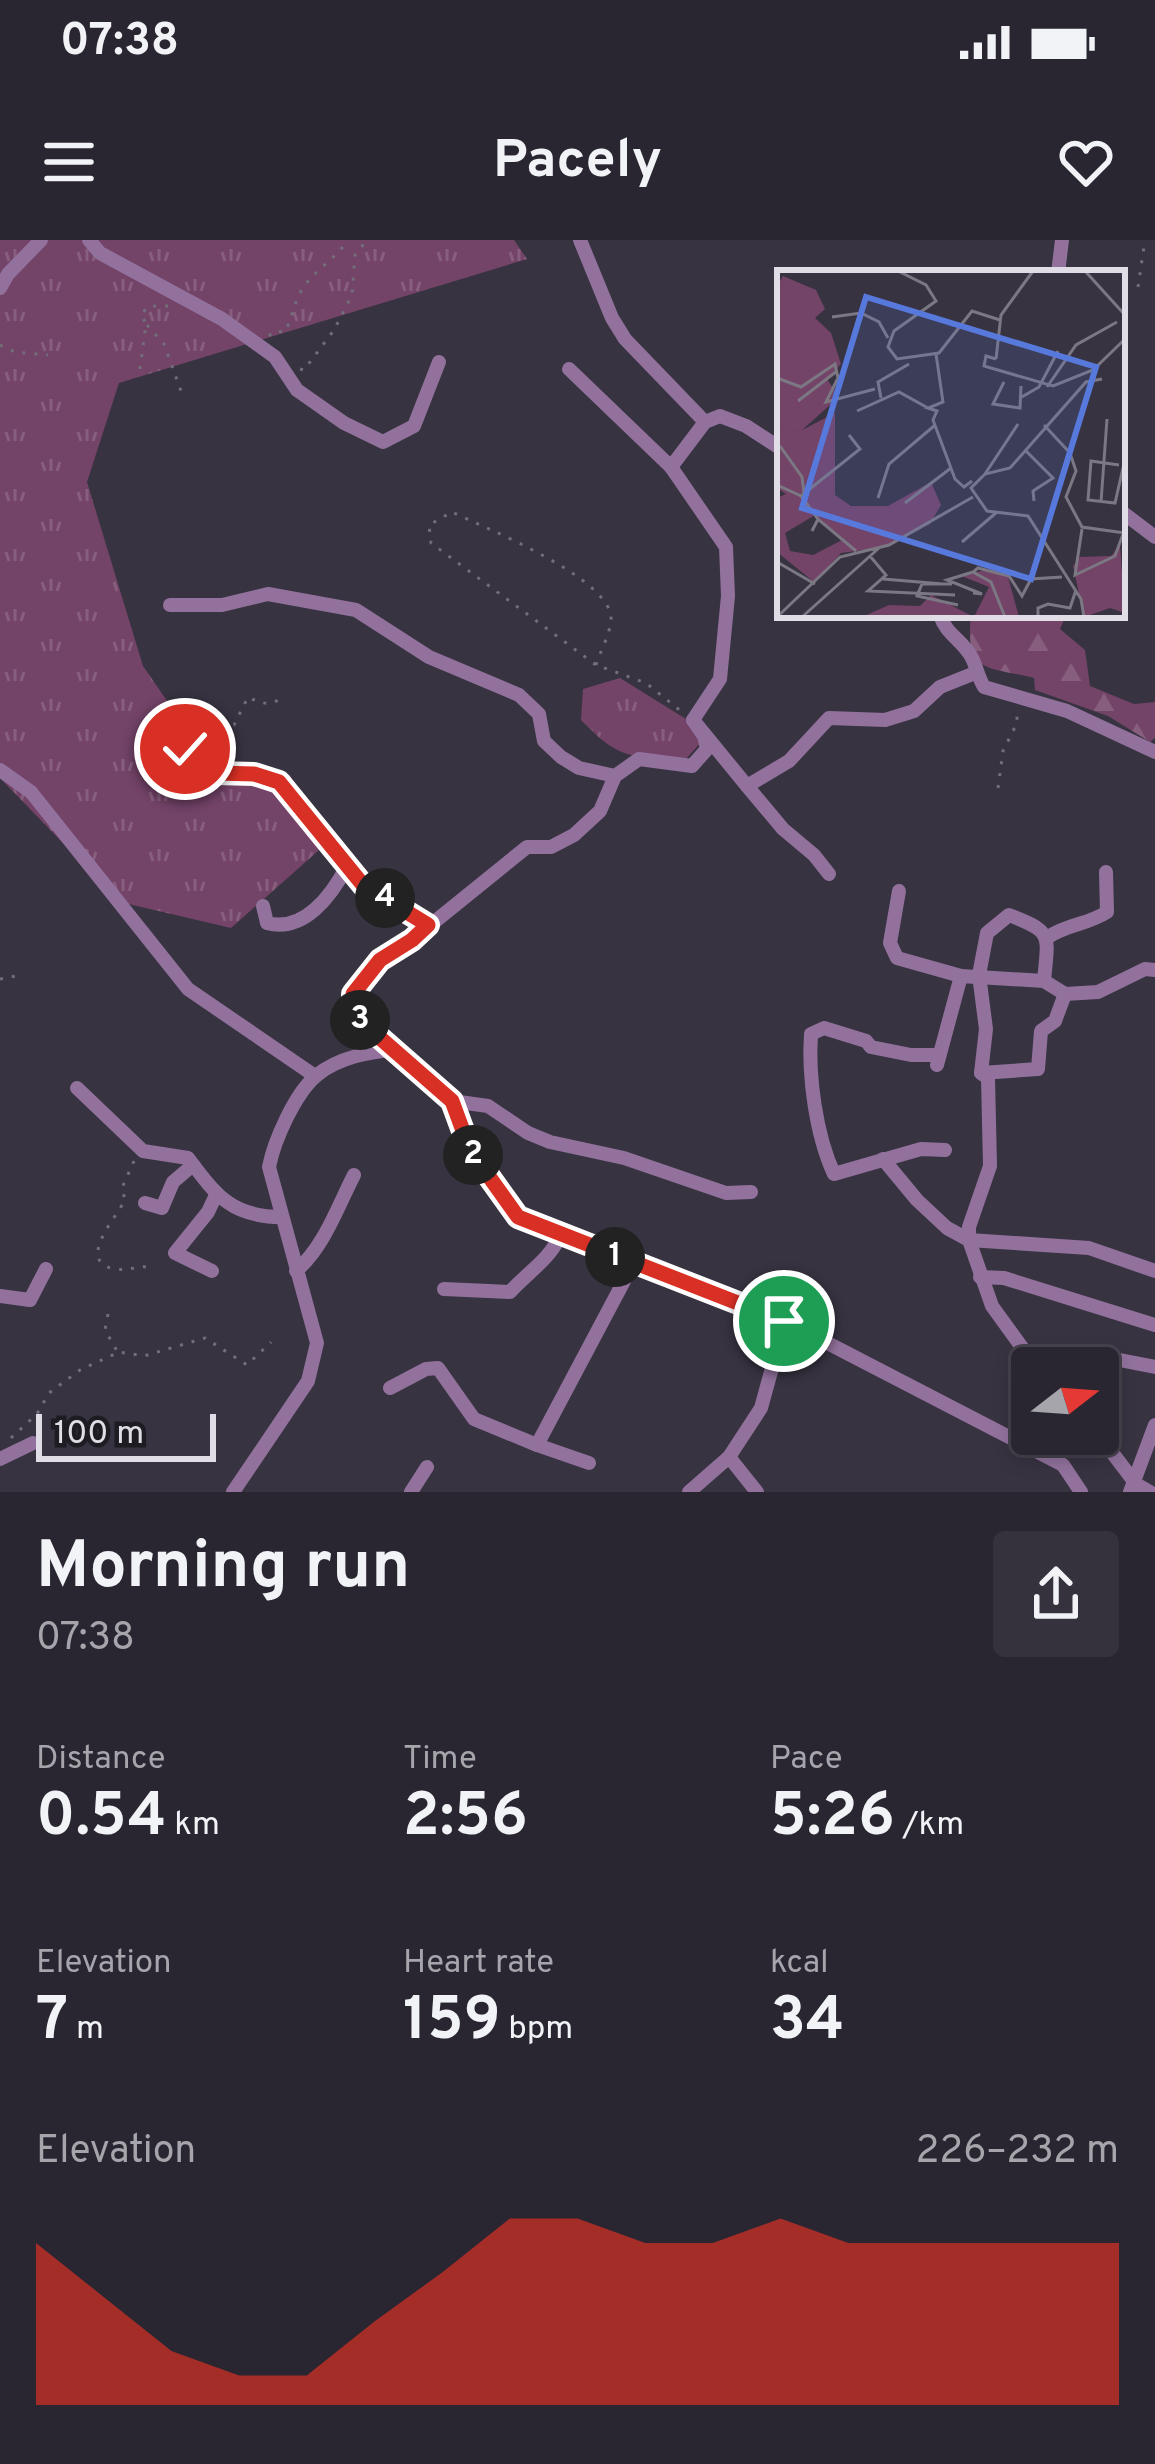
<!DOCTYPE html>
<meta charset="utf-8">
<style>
:root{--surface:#2a2631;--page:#36323d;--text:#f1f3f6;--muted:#a5a5ab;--line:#46434d;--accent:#d93025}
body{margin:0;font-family:Overpass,sans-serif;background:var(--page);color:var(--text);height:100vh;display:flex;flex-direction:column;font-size:45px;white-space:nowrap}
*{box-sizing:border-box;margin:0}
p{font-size:39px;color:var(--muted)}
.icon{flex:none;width:66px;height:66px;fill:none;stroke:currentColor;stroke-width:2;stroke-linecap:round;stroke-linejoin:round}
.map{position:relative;height:1252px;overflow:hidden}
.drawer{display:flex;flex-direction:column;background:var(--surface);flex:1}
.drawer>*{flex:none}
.needle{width:78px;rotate:73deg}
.fabs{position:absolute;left:1011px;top:1107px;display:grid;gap:24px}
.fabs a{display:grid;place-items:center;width:108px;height:108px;border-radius:12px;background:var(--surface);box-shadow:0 6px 18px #0003,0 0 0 3px var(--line);font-size:60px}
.scale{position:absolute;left:36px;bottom:30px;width:180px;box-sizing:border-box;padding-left:12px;border:6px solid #e0dde6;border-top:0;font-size:33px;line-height:42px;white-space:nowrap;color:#e0dde6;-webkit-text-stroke:9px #1e1c23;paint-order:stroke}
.pin{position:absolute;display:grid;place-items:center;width:102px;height:102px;color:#fff;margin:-51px;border:6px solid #fff;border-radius:50%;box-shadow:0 3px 12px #0007}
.km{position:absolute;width:60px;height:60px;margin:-30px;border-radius:50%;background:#222;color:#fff;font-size:33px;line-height:60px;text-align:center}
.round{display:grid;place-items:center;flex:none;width:126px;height:126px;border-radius:12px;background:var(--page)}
.headline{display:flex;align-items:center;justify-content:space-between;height:204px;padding:0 36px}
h1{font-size:66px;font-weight:700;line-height:90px}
.metrics{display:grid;grid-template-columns:repeat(3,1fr);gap:18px;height:204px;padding:12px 36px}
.metrics div{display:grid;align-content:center}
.metrics b{font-size:60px;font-weight:700}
.metrics small{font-size:33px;font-weight:400}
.metrics p{font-size:33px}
.chart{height:336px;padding:24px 36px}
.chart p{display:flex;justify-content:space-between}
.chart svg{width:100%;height:216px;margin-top:12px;fill:var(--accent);opacity:.7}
.status{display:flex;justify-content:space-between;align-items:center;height:84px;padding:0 60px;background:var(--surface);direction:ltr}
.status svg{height:33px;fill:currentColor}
header{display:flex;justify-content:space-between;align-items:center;height:156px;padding:0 36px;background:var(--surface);font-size:54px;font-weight:700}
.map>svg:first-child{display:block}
.grass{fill:url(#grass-tufts)}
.forest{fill:url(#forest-firs)}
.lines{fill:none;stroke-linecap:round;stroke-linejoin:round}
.path{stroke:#726e7a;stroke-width:3;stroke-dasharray:3 9;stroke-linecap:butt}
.minor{stroke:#92729d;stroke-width:14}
.route-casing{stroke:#fff;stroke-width:24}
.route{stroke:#d93025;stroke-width:15}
.inset-road{fill:none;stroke:#7b7783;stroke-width:3}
.view{fill:#5879dc;fill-opacity:0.15;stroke:#5879dc;stroke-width:6}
.inset-edge{fill:none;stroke:#e0dde6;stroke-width:6}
</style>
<div class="status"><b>07:38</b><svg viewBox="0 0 49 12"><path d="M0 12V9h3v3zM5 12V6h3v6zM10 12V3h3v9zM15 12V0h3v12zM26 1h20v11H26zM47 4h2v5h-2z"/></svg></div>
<header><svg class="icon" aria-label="menu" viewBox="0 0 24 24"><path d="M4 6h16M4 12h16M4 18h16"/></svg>Pacely<svg class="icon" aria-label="heart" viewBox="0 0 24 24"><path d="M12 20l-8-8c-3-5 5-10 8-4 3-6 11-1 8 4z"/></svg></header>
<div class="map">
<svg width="1155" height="1252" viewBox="0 0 1155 1252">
<defs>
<pattern id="grass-tufts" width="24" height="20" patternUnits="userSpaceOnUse" patternTransform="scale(3)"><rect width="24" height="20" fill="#734368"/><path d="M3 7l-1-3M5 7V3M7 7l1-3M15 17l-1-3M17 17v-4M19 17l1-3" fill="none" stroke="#875e7e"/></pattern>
<pattern id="forest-firs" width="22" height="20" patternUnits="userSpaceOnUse" patternTransform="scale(3)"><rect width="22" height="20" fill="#734368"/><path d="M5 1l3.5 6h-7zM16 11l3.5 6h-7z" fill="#875e7e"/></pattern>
</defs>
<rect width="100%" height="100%" fill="#383341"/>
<!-- grass -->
<g class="grass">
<polygon points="0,0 514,0 527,19 119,143 87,242 143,426 216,532 290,535 327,603 231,688 120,662 0,538"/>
<path d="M620,438L702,489V501L686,519C630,516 622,522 581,480L583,449Z"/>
</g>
<!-- forest -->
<path class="forest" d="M971,375H1066L1060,389L1085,410L1090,446L1134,464L1155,462V498L1150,502L1108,476L1035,450L1034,438C984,426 965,433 971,375Z"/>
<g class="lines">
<!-- path -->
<g class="path">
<polyline points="1138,47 1145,0"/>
<polyline points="147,85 164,104 181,151"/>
<path d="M269,96L274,91L285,92C293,76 294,60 305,45C318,28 336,18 348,0"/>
<polyline points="0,105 15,112 48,115"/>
<polyline points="140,129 146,84 141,74 149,66 170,66"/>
<polyline points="300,129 304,130 334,90 352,55 355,15 367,0"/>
<path d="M596,425C600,412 610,394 611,380C614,339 485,288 452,272L429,285L431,303L596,425L646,443L682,472"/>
<path d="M205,507L234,485L248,457C262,464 269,466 282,458"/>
<polyline points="998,548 1003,511 1017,483 1017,471"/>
<polyline points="0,739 21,735"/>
<path d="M134,921L122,948L125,960C116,978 75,1022 115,1029C129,1031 141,1025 153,1027"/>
<polyline points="108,1074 105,1090 117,1111"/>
<polyline points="11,1198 37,1174 49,1153 80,1130 119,1112 144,1116 205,1098 247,1125 271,1102"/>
</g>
<!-- minor -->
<g class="minor">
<polyline points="89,0 100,13 222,79 275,117 297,150 344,183 383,202 414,186 439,122"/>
<polyline points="580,0 612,78 625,99 705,182"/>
<polyline points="1058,33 1062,0"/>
<polyline points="0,48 8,34 41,0"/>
<polyline points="569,129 671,227 726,307 728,356 720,439 693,480"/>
<polyline points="671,227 705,182 720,176 746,186 780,208"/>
<polyline points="1122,272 1155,297"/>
<polyline points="170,365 222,365 268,354 356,370 429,417 519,455 539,474 544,501 561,517 579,528 615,536"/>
<path d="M940,375C946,395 963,400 972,418C977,428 978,437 984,447L1067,471L1155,512"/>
<polyline points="185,509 216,533 254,534 279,542 363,645 427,685"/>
<polyline points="0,530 31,552 188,749 315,836"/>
<polyline points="747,546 783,589 814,615 829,634"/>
<polyline points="899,651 890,703 897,718 961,736"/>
<path d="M263,666L267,683C304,693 332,655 347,626"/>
<path d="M1048,697C1070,683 1087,685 1107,672L1106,632"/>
<polyline points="397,809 355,776 353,754 380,720 412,700 527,607 551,607 574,595 600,571 615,536 639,519 692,526 707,509 704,496 693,480 747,546 789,521 829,478 885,480 914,471 940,447 975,433"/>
<path d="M939,815H911L871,807L866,801L824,788L811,794C808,836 816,895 834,934L921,909L945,910"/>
<polyline points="937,825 961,736 1044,741 1065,754 1098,752 1145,729 1155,730"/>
<polyline points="981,833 1038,829 1041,791 1055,781 1065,754"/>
<path d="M77,848L143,911L188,918C216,955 231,977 282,977"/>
<polyline points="452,861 488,866 528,893 550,902 624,918 726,953 751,952"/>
<polyline points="883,919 917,960 947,988 969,1000 1089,1008 1155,1031"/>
<polyline points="145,963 162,968 173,942 193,925"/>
<polyline points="212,1031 175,1013 208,972 216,955"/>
<path d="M296,1031C324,1007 337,968 354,935"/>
<polyline points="980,1037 1004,1038 1155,1085"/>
<path d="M444,1049L510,1052C528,1032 549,1020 560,996"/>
<polyline points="0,1056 30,1060 46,1029"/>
<polyline points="1073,1111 1155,1127"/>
<path d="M1037,1128L992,1066L969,1000V987L990,926L988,838L981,833L986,789L979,735L987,693L1009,675C1054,692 1048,695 1044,741"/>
<polyline points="390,1148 426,1129 438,1128 474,1179 537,1205 633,1024"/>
<polyline points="1098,1194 1136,1244 1150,1252"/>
<polyline points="537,1205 589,1223"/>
<polyline points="729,1217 757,1252"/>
<polyline points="0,1219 33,1203"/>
<path d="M233,1252L308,1141L317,1103L269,927C274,901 295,853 317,835C339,817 370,812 397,809L452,861L470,911L518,977L785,1081L1063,1225L1081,1252"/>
<polyline points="411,1252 427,1227"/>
<polyline points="689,1252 729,1217 761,1168 785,1081"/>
<polyline points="1130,1252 1155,1185"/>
</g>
</g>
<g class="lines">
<defs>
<polyline id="route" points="185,509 216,533 254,534 279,542 363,645 428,685 412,700 380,720 353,754 355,776 452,861 470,910 518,977 784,1081"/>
</defs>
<!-- route casing -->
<use href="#route" class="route-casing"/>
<!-- route -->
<use href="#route" class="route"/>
</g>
<!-- overview -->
<g transform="translate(777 30)">
<rect width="348" height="348" fill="#383341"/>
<path d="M58,143V225L74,236H111L154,212L164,235L153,254L110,277L64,283L37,312L0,282V228L9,224L0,218V161L25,160ZM38,245L67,269L36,285L13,281L8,263ZM343,275L348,343L333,338L307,347L296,296L303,287L334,286ZM216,299L231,307L242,347H197L212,317L182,305Z" fill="#734368" fill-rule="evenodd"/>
<path d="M6,6L39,20L48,39L38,48L54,63L64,94L50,109L62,127L25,160L7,162L0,161V16ZM154,325L197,347H85L112,335L143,336Z" fill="#734368"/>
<path class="inset-road" d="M121,1L149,15L159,31L117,61L111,77L120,89L162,83L195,41L223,50M308,1L348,45M55,47L84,43L102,52L111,68M159,84L166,132L151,138L160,141L156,150L178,209L187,217L195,211M219,89L209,86L207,96L276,116L316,100L348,69M219,89L224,45L256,1M0,108L24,117L58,94L61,108L49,132L98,119M227,112L216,134L243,138L244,116M270,117L299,75L340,52M104,128L101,112L132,94M243,128L262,117L281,81M21,131L60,101M80,141L122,122L151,138M267,155L293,183L299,201L289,227L305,257L348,263M3,176L25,207L27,223M248,180L276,208L256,221L257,231M342,195L314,191L311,230L338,233L348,189M208,204L241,154M0,215L24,226L41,249M24,226L83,179L72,165M101,228L112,194L157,156M324,232L330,149M128,233L174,198M305,259L298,305L338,286L346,264M35,261L41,249L79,281M185,272L220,242M93,286L109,305L91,321L178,325M0,292L38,314M196,302L170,310L205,324L196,323M106,309L166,314M175,314H145L140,326L181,335M0,347L63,287L112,275L196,227M25,347L102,278M228,347L214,312L196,302L201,298L232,306L245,326L254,309L285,307M261,347V338L271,334L293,338L299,320M307,347L304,329L251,246L210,241L194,218L208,204L233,198L309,112L325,109"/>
<path class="view" d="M89,27L319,97L254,309L25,238Z"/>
<rect width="348" height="348" class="inset-edge"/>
</g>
</svg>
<div class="fabs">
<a><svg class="needle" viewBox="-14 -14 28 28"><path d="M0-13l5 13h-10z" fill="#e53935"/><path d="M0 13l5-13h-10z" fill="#a5a5ab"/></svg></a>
</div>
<div class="scale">100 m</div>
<div class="pin" style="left:784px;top:1081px;background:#1e9e55"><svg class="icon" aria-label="arrive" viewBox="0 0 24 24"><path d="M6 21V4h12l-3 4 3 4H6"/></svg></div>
<div class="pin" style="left:185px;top:509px;background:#d93025"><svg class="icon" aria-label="check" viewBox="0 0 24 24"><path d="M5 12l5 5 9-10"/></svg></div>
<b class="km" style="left:615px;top:1017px">1</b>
<b class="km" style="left:473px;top:915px">2</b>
<b class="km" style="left:360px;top:780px">3</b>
<b class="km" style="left:385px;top:658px">4</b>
</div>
<section class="drawer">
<div class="headline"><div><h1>Morning run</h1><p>07:38</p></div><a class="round"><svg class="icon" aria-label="share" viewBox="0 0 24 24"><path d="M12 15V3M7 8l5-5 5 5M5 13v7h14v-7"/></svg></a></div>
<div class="metrics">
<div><p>Distance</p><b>0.54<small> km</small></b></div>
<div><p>Time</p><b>2:56</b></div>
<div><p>Pace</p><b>5:26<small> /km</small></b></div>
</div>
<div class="metrics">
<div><p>Elevation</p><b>7<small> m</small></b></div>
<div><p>Heart rate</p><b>159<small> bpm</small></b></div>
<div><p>kcal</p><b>34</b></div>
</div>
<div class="chart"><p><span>Elevation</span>226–232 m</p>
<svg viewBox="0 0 160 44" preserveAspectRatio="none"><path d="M0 44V11L10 22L20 33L30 38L40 38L50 27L60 17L70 6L80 6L90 11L100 11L110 6L120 11L130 11L140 11L150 11L160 11V44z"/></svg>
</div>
</section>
